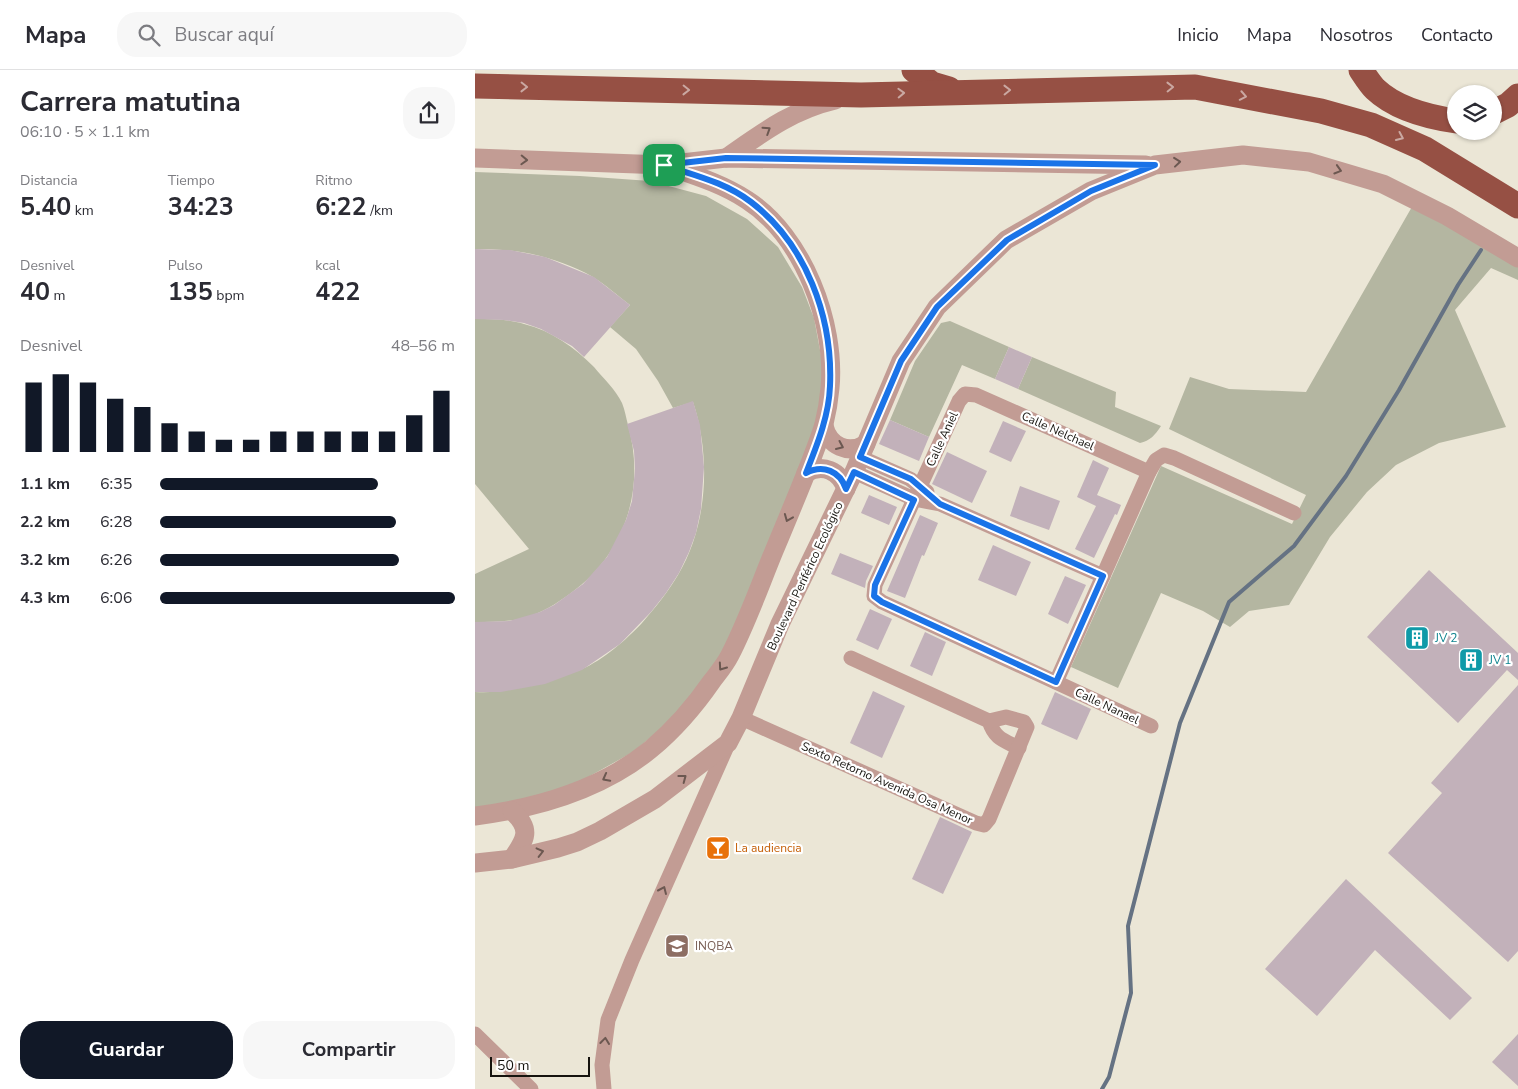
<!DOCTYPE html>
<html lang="es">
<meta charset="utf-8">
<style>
:root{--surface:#fff;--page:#f7f7f7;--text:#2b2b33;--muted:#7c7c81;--line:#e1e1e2;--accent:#111827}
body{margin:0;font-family:"Nunito Sans",sans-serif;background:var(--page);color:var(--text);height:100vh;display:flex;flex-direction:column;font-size:19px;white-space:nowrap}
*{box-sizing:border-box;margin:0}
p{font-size:16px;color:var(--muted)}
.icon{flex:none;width:28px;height:28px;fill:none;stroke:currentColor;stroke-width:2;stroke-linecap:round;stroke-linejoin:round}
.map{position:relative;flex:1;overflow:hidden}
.side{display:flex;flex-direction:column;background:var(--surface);width:475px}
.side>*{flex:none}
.controls{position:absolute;left:972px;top:15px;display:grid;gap:10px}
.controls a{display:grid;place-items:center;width:55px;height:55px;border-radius:50%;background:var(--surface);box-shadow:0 1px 4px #0004;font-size:25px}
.scale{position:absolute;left:15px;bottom:12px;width:100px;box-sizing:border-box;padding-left:5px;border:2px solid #15130e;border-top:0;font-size:14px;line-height:18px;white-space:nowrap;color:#15130e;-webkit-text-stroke:4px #fff;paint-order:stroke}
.pin{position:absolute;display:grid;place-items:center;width:42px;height:42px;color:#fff;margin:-21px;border-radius:10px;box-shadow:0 2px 8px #0006}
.round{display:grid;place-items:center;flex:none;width:52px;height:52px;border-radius:20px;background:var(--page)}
.overview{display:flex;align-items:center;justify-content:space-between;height:85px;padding:0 20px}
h1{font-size:28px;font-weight:700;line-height:38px}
.figures{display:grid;grid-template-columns:repeat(3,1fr);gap:8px;height:85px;padding:5px 20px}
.figures div{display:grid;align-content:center}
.figures b{font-size:25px;font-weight:700}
.figures small{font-size:14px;font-weight:400}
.figures p{font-size:14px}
.chart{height:140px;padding:10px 20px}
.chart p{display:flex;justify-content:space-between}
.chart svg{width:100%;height:90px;margin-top:5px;stroke:var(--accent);stroke-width:6}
.primary-button{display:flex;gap:10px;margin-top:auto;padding:10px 20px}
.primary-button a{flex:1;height:58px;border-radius:20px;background:var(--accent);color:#fff;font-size:20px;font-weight:700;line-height:58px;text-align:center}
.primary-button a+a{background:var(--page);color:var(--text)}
ul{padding:0 20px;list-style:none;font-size:16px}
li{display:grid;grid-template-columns:80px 60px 1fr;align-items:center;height:38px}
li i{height:12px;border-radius:6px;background:var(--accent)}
header{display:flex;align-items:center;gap:30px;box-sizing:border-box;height:70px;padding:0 25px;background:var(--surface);border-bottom:1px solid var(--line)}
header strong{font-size:24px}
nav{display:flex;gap:28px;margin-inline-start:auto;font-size:18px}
.search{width:350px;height:45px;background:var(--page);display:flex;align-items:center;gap:12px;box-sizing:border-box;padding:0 18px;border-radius:20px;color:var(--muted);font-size:19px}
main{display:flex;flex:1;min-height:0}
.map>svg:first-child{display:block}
.green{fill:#b4b6a1}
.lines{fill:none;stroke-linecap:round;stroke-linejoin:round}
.stream{stroke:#657283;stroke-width:4}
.building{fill:#c2b1ba}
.minor{stroke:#c29c94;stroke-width:15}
.tertiary{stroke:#c29c94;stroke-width:19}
.trunk{stroke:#965044;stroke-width:25}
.oneway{stroke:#caa8a2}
.oneway2{stroke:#6c5851}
.route-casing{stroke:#fff;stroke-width:10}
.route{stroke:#1a73e8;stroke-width:6}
.labels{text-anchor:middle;stroke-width:4.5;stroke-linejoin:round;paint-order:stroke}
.street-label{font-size:12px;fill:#15130e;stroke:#fff}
.culture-label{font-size:12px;fill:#0d838f;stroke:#fff;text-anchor:start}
.food-label{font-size:12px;fill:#c56008;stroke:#fff;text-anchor:start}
.education-label{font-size:12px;fill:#785e54;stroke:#fff;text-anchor:start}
</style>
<header>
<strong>Mapa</strong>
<div class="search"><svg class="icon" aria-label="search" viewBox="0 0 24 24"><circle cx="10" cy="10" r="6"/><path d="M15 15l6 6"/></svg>Buscar aquí</div>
<nav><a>Inicio</a><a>Mapa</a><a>Nosotros</a><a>Contacto</a></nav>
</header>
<main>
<section class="side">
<div class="overview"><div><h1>Carrera matutina</h1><p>06:10 · 5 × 1.1 km</p></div><a class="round"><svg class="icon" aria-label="share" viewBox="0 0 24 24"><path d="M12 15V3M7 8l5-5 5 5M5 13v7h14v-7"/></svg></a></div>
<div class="figures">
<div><p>Distancia</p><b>5.40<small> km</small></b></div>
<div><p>Tiempo</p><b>34:23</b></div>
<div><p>Ritmo</p><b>6:22<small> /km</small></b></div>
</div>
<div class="figures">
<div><p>Desnivel</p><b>40<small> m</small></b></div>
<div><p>Pulso</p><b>135<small> bpm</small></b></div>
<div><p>kcal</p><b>422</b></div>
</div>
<div class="chart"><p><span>Desnivel</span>48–56 m</p>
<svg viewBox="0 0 160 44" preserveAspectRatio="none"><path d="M5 44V10M15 44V6M25 44V10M35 44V18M45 44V22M55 44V30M65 44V34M75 44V38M85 44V38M95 44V34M105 44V34M115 44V34M125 44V34M135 44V34M145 44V26M155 44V14"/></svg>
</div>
<ul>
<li><b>1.1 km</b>6:35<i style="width:74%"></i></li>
<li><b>2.2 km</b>6:28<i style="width:80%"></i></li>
<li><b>3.2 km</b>6:26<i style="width:81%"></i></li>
<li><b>4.3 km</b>6:06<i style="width:100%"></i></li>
</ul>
<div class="primary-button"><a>Guardar</a><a>Compartir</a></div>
</section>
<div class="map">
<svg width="1043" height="1019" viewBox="0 0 1043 1019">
<rect width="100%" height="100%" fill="#ebe6d6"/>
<!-- green -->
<g class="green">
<path d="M0,102L105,106L175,111L231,126L272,149L303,177L327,217L339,248L348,296L344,352L258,566L229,616L199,648L158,682L97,716L31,737L0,738V622C24,624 44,617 67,611C80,607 95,605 107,599C128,590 151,570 167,553C180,538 193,522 203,505C233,455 236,386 218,332L198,338L183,311L161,279L135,257L155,235C143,226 131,215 118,207C83,187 41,178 0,179Z"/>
<polygon points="938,135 1043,195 1043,210 1016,198 980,240 1031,357 964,373 921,395 892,422 855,467 814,535 774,541 755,557 728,541 686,523 643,618 596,597 686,396 817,454 831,425 694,359 715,307 754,319 831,322"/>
<path d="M0,249C16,249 33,249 49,254C77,261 99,277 119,297C128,308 141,320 147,333C150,340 151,348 153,355C171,419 150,484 96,523C81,534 67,543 49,548C33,552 17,552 0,552V504L54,479L0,414Z"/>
<polygon points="475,251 534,277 520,309 487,295 454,367 415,350 440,291 466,253"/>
<path d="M557,287L641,322L640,337L686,356C680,365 675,371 665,373L543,319Z"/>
</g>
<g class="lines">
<!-- stream -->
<polyline class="stream" points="627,1019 634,1007 656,923 653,856 705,653 754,532 819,476 871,406 924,320 983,215 1006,180"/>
</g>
<!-- building -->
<g class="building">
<polygon points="0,179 35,180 70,187 119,207 155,235 109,287 97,276 66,259 49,253 29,250 0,249"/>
<polygon points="534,277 557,287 543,319 520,309"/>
<polygon points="218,331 225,355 229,397 226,439 221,463 214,482 204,503 191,523 176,542 145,574 107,600 70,614 26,622 0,622 0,552 34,551 65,542 79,535 108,514 132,487 151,450 157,431 160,399 159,381 152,354"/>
<polygon points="415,350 454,367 444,391 404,374"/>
<polygon points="528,351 551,361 536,392 514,382"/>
<polygon points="472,382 512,401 497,433 457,414"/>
<polygon points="618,390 634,398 622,425 646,435 642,445 640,444 619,488 600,479 621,436 602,427"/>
<polygon points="545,416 585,431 574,460 535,446"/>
<polygon points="394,425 422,437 414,455 386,443"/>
<polygon points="445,445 463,453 449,486 447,485 430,528 412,521"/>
<polygon points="518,475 556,492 541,526 503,510"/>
<polygon points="365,483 398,496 391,511 390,518 356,504"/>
<polygon points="954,500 1043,583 1043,610 1032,600 983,653 892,567"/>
<polygon points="590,506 611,515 593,554 573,544"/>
<polygon points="395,539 417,549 403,580 381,570"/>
<polygon points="450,562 471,572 457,606 435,596"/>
<polygon points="1043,615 1043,881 1033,892 913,783 967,723 956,713"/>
<polygon points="398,621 430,636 407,688 375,673"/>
<polygon points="580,622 616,639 602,670 566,654"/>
<polygon points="465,747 497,762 468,824 437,809"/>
<polygon points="871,809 997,928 975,950 900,880 842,946 790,899"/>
<polygon points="1043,964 1043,1016 1017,992"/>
</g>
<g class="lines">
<!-- minor -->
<g class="minor">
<polyline points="385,387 435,409 452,422"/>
<polyline points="379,402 439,429 465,434 628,506"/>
<polyline points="674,402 501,325 490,324 484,331 400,515 399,526 407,532 676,656"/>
<path d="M376,588L514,651C520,669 528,670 544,678"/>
<polyline points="581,612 674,402 681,390 689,385 699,388 819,443"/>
<polyline points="266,648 501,753 509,755 514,749 552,657 549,652 531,647 514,651"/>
<polyline points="0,964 56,1019"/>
<polyline points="129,1019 127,995 133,950 157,890 253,674"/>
</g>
<!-- tertiary -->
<g class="tertiary">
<polyline points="0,88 189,95 251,88 671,95"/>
<path d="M251,88C287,63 317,40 360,30"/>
<path d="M349,356C354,376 373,385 391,374"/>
<path d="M331,403C348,393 365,401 371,419"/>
<path d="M0,746C63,738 126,720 176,679C200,659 219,637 237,611C243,603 250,595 255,585C272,552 285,515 299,481C312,450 325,419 337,388C341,377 346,365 349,354C352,342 354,329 355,318C361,253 328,166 272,130C246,113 218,105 189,95"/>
<path d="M37,789C51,769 57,759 37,741"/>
<polyline points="0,793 37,789 83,778 102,772 125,761 180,729 253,673 266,648 305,554 379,402 426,291 462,237 531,170 616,121 680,95 768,85 834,92 908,114 972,146 1043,188"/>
</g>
<!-- trunk -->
<g class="trunk">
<polyline points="439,0 457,14 474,19"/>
<path d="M886,0C890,6 895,14 900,19C921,39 953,47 981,51"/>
<polyline points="0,16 386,25 720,17 846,41 896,55 950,79 1043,136"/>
<polyline points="1019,42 1033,35 1043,26"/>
</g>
</g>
<!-- one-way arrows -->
<defs><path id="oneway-chevron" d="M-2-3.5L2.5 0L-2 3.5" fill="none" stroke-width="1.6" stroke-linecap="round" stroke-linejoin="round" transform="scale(1.25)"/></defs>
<g class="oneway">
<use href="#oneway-chevron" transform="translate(49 17) rotate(1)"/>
<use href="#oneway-chevron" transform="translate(695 17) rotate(-1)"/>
<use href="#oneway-chevron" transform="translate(211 20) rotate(1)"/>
<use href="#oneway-chevron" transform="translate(532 20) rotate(-1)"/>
<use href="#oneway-chevron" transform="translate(426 23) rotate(-2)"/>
<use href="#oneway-chevron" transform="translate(768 26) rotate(11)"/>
<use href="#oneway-chevron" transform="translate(925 67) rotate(24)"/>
</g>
<g class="oneway2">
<use href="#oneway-chevron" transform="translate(292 60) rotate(-33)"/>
<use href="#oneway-chevron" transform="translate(49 90) rotate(2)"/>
<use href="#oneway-chevron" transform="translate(702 92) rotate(-6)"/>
<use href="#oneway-chevron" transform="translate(863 100) rotate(17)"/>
<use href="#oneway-chevron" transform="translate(365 376) rotate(24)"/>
<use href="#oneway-chevron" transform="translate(313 448) rotate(112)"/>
<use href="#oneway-chevron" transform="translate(247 597) rotate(125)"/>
<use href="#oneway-chevron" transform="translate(131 708) rotate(152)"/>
<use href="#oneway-chevron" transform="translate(208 708) rotate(-37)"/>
<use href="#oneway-chevron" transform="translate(65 782) rotate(-14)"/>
<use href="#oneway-chevron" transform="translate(188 820) rotate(-66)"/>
<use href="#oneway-chevron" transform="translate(130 971) rotate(-83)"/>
</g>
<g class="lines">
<defs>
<path id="route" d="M251,88L680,95L616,121L532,170L462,237L426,291L385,387L436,409L465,434L628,506L581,612L407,532L399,526L400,515L439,430L379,402L371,419C365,401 348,394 331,403C342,375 354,346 355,316C358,247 331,174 276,132C250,112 218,105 189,95Z"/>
</defs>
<!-- route casing -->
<use href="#route" class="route-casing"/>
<!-- route -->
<use href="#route" class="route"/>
</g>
<!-- icons -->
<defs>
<symbol id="building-square" viewBox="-11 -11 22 22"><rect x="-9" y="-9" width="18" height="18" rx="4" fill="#0f9aa8" stroke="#fff"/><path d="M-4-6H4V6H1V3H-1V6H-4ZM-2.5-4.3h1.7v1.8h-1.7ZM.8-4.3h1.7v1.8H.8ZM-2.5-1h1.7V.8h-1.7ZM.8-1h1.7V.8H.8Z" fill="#fff"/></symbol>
<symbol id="bar-square" viewBox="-11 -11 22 22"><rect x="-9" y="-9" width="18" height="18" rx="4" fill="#e8710a" stroke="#fff"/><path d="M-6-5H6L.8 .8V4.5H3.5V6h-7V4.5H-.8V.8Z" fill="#fff"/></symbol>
<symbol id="university-square" viewBox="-11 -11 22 22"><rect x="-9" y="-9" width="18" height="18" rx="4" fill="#8d6e63" stroke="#fff"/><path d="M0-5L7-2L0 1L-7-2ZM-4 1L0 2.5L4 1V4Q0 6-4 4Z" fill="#fff"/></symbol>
</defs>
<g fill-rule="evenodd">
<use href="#building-square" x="928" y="554" width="28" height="28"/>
<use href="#building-square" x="982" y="576" width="28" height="28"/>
<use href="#bar-square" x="229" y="764" width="28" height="28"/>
<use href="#university-square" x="188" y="862" width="28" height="28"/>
</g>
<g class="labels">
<!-- street labels -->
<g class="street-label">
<text transform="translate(583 361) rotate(24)" y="4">Calle Nelchael</text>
<text transform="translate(467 369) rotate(-65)" y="4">Calle Aniel</text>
<text transform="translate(330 506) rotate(-65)" y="4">Boulevard Periférico Ecológico</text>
<text transform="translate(632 636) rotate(25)" y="4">Calle Nanael</text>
<text transform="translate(412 713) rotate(24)" y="4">Sexto Retorno Avenida Osa Menor</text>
</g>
<!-- culture labels -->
<g class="culture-label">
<text x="960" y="572">JV 2</text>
<text x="1014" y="594">JV 1</text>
</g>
<!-- food labels -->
<g class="food-label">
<text x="260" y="782">La audiencia</text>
</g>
<!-- education labels -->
<g class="education-label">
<text x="220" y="880">INQBA</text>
</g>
</g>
</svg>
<div class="controls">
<a><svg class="icon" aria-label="layers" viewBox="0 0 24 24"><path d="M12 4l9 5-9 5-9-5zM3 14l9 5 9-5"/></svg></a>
</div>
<div class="scale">50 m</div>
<div class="pin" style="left:189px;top:95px;background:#1e9e55"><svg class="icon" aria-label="arrive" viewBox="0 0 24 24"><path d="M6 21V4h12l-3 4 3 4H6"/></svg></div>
</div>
</main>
